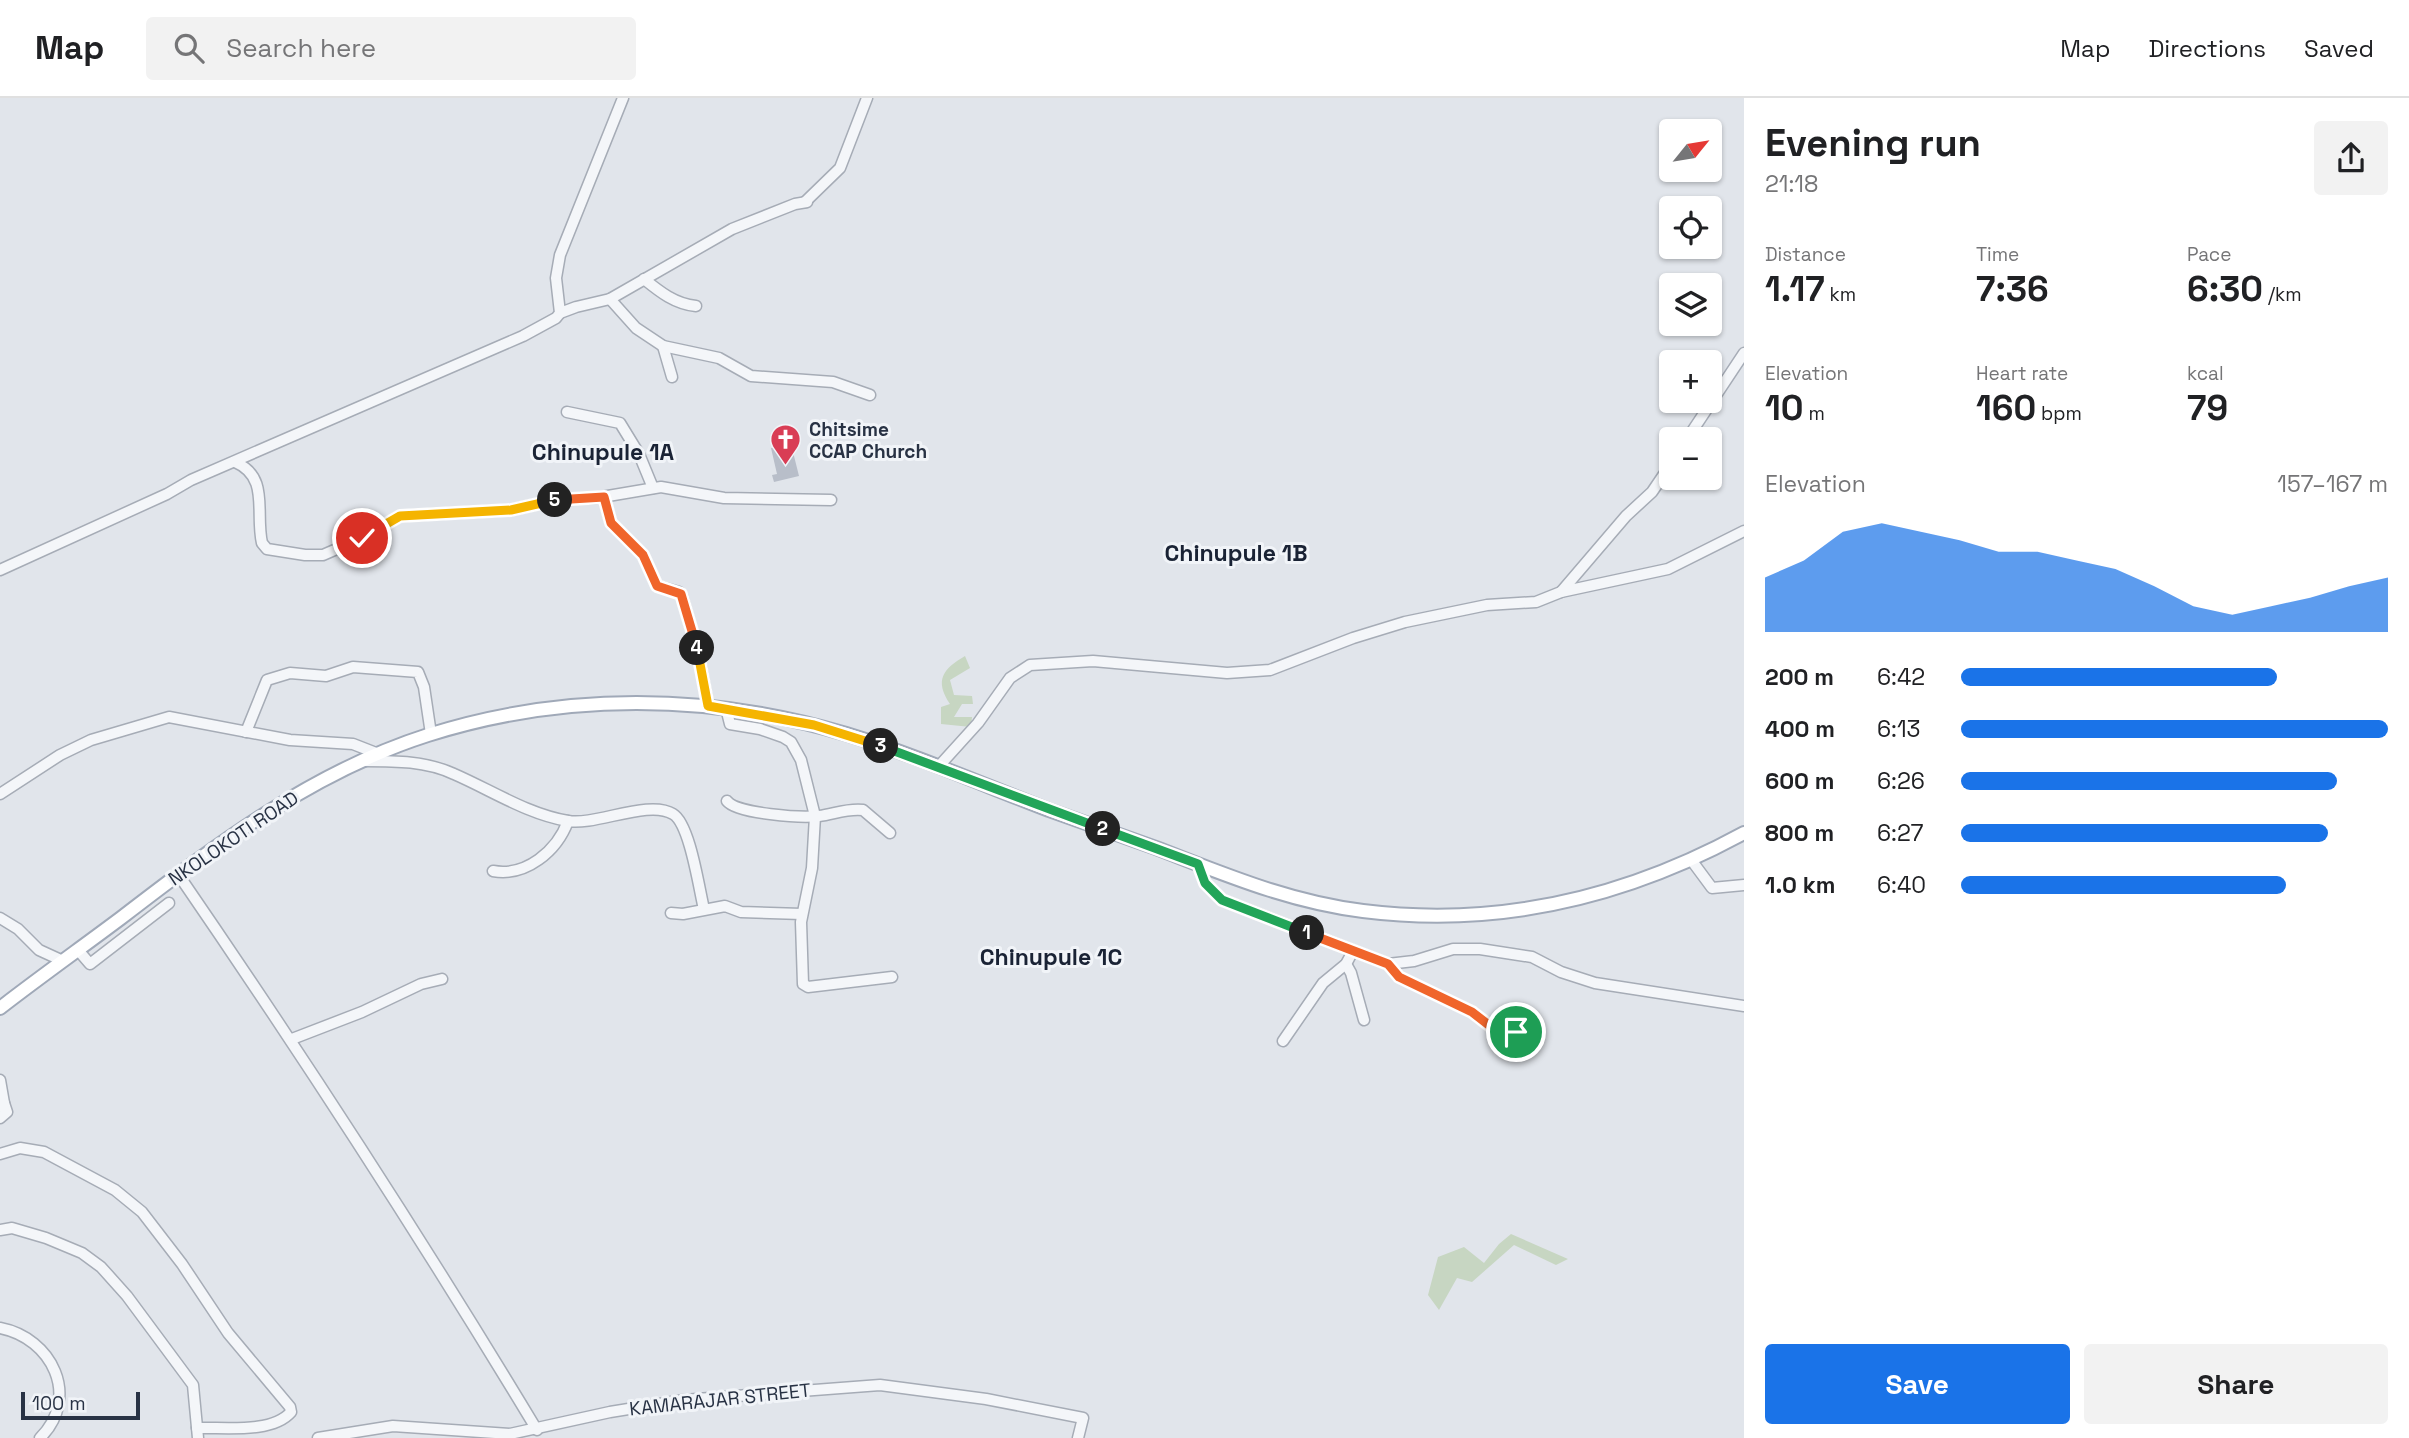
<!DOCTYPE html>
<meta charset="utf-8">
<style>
:root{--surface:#fff;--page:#f2f2f2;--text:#202124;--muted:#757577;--line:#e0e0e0;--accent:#1a73e8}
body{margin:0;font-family:"Space Grotesk",sans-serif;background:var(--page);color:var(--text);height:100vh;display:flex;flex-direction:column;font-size:26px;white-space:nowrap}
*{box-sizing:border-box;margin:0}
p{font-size:23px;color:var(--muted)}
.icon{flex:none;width:38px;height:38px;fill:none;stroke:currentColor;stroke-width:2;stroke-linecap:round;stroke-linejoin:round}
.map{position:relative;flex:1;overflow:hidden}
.side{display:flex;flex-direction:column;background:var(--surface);width:665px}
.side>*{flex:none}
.needle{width:46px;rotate:60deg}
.buttons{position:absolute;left:1659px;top:21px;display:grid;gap:14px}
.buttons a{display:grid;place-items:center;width:63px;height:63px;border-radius:7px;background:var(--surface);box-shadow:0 2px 5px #0004;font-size:35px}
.scale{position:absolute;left:21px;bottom:18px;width:119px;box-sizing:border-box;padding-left:7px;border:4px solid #283244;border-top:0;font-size:19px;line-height:24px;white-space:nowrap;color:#283244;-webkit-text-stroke:5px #f1f4f8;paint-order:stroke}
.pin{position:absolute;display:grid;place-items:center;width:60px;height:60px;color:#fff;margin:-30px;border:4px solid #fff;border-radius:50%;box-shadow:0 2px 7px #0007}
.km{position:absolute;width:35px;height:35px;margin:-18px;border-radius:50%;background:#222;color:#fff;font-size:19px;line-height:35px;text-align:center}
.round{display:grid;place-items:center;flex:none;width:74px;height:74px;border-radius:7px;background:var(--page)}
.headline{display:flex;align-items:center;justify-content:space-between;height:119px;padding:0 21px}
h1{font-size:38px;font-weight:700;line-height:52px}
.figures{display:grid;grid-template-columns:repeat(3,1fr);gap:10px;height:119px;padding:7px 21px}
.figures div{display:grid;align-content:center}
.figures b{font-size:35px;font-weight:700}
.figures small{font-size:19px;font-weight:400}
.figures p{font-size:19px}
.chart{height:196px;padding:14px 21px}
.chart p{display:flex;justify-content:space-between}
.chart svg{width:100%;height:126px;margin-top:7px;fill:var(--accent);opacity:.7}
.primary-button{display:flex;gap:14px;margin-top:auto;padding:14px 21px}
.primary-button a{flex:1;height:80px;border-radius:7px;background:var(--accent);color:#fff;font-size:28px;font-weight:700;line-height:80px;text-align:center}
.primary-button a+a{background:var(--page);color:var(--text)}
ul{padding:0 21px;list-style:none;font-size:23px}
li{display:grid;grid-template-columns:112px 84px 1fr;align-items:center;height:52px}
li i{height:18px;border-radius:9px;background:var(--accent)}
header{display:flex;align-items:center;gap:42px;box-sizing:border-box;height:98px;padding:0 35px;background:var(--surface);border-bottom:2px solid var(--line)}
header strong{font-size:33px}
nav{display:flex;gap:38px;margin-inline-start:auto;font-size:24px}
.search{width:490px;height:63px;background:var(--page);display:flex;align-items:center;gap:18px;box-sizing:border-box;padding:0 24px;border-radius:7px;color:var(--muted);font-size:26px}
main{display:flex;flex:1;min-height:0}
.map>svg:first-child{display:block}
.green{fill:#c7d6c2}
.building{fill:#b8bec9}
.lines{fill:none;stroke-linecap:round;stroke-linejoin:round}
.minor-casing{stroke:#a6acb6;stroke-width:13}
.major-casing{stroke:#a0a9b8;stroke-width:16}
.minor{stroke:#f4f6f9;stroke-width:10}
.major{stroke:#fff;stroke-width:12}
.split-1-casing{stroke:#fff;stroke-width:14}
.split-2-casing{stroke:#fff;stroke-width:14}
.split-3-casing{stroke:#fff;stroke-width:14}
.split-4-casing{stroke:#fff;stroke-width:14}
.split-5-casing{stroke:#fff;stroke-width:14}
.split-6-casing{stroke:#fff;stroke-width:14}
.split-1{stroke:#f0652b;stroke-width:9}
.split-2{stroke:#22a559;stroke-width:9}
.split-3{stroke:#22a559;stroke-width:9}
.split-4{stroke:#f5b400;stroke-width:9}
.split-5{stroke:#f0652b;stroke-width:9}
.split-6{stroke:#f5b400;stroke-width:9}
.labels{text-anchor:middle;stroke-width:6;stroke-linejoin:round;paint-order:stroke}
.poi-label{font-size:19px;font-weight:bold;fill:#283244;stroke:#f1f4f8;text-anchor:start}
.street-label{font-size:19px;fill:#283244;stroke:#f1f4f8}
.quarter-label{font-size:23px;font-weight:bold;fill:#1a2335;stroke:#f1f4f8}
</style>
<header>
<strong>Map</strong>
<div class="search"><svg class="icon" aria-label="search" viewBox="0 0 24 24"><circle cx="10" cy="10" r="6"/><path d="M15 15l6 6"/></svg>Search here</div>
<nav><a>Map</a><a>Directions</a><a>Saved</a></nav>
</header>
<main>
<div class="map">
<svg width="1744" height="1340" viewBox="0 0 1744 1340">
<rect width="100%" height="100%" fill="#e1e5eb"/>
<!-- green -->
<g class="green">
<path d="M965,558L970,570L950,582L954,597L972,598L973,606H962L954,619H972L971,629L941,626V609L950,606C934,582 943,571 965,558Z"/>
<polygon points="1511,1136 1568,1161 1556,1167 1514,1147 1472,1184 1457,1180 1439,1212 1428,1197 1438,1159 1464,1149 1484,1165 1499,1146"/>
</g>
<!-- building -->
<polygon class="building" points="791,346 799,378 774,384 772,377 777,376 771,350"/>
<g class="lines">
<defs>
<g id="minor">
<polyline points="805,104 840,70 867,0"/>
<path d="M644,181C660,194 675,206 696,208"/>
<polyline points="610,201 636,230 663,248 719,260 751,278 833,284 870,297"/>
<polyline points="560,215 576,209 610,201 732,131 795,106 807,104"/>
<polyline points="663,248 672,279"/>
<polyline points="567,314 620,325 639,356 653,390"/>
<polyline points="1687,341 1744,255"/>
<path d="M235,364C270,379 255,414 262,445L267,451L305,457H323L362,440L400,418L511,412L559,401L596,400L661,389L724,400L831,402"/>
<polyline points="604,399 611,425 643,457 657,488 679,494 682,498 699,559 708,608"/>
<polyline points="0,472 167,396 191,382 523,238 556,220 560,215 556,180 560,157 623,0"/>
<polyline points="1561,494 1626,418 1652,394 1671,366"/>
<polyline points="726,610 730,626 760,631 783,639 791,644 801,662 815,718 812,770 801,824 803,886 808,889 892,879"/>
<polyline points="246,634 267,582 290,575 326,578 353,569 418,574 424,589 431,636"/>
<path d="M365,663C396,663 426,663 454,676C491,692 527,716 568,723C595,728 649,701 673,716C690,726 699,791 704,811"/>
<polyline points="939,668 978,625 1010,580 1030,567 1093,563 1227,575 1270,572 1353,540 1405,524 1487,507 1536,504 1561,494 1668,471 1744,433"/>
<polyline points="0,696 60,657 91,642 169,619 290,642 353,646 376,655"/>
<path d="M727,703C737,716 802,720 819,718C834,716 848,710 863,712L890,735"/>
<polyline points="1692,763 1712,790 1744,787"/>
<polyline points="1198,766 1205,785 1222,802 1388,866 1414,863 1453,851 1480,851 1532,859 1561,874 1595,885 1744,908"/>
<path d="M493,773C526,779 557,753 568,723"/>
<path d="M178,776C303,958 423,1143 537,1332"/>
<polyline points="671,815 683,816 725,808 741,814 802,816"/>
<polyline points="0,820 18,831 39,852 63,863"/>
<polyline points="78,852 90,866 169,805"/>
<polyline points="1346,866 1351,875 1364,922"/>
<polyline points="1388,866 1399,879 1472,914 1499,935 1528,931"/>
<polyline points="292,941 362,914 421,886 442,881"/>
<polyline points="1283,943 1323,885 1346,866 1353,853"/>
<polyline points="0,982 4,1005 0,1009"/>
<polyline points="0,1020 7,1014 4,1005"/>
<path d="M0,1056L20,1050L44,1054L115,1092L142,1114L182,1166L228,1235L290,1309L291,1314C272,1336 223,1329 197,1330"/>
<polyline points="0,1132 12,1130 46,1140 82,1155 101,1169 127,1198 193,1287 198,1340"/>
<path d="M0,1230C52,1240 81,1299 40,1340"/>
<polyline points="318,1340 393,1328 510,1336 610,1314 684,1302 880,1287 986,1301 1083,1320 1078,1340"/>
</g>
<path id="major" d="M0,910C40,879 81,850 121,820C216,747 312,674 428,637C564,594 709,595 846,636C915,657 981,686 1049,712C1085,725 1120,737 1156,750C1224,776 1289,804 1363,813C1498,830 1625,800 1744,735"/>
</defs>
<!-- minor casing -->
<use href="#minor" class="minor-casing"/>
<!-- major casing -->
<use href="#major" class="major-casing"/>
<!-- minor -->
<use href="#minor" class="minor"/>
<!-- major -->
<use href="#major" class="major"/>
</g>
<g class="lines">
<defs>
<polyline id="split-1" points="1307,835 1388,866 1399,879 1472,914 1499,935 1516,934"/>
<polyline id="split-2" points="1103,731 1198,766 1205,785 1222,802 1307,835"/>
<polyline id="split-3" points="881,648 1103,731"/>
<polyline id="split-4" points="697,550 708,608 814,627 881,648"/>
<polyline id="split-5" points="555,402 604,399 611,425 643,457 657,488 681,496 697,550"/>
<polyline id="split-6" points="362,440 400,418 511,412 555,402"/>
</defs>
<!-- split-1 casing -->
<use href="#split-1" class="split-1-casing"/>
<!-- split-2 casing -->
<use href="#split-2" class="split-2-casing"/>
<!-- split-3 casing -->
<use href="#split-3" class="split-3-casing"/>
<!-- split-4 casing -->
<use href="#split-4" class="split-4-casing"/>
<!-- split-5 casing -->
<use href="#split-5" class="split-5-casing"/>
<!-- split-6 casing -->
<use href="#split-6" class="split-6-casing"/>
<!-- split-1 -->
<use href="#split-1" class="split-1"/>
<!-- split-2 -->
<use href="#split-2" class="split-2"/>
<!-- split-3 -->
<use href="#split-3" class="split-3"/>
<!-- split-4 -->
<use href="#split-4" class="split-4"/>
<!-- split-5 -->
<use href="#split-5" class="split-5"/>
<!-- split-6 -->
<use href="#split-6" class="split-6"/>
</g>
<!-- icons -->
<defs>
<symbol id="church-pin" viewBox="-11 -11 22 30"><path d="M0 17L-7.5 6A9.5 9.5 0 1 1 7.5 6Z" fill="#d93d55" stroke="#f1f4f8"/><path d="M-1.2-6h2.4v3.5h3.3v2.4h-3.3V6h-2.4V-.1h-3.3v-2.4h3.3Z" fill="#fff"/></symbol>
</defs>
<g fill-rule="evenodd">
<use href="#church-pin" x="768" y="324" width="35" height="47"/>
</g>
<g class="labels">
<!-- poi labels -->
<g class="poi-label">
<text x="809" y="338">Chitsime<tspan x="809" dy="22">CCAP Church</tspan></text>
</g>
<!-- street labels -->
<g class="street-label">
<text transform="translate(233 740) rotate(-34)" y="7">NKOLOKOTI ROAD</text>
<text transform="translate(720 1301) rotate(-6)" y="7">KAMARAJAR STREET</text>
</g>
<!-- quarter labels -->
<g class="quarter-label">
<text x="603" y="362">Chinupule 1A</text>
<text x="1236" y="463">Chinupule 1B</text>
<text x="1051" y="867">Chinupule 1C</text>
</g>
</g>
</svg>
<div class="buttons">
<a><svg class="needle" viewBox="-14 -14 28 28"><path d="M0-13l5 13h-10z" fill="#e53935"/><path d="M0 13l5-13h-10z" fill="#757577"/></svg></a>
<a><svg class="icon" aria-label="locate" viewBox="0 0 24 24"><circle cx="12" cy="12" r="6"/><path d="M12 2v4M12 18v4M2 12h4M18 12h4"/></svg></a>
<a><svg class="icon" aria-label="layers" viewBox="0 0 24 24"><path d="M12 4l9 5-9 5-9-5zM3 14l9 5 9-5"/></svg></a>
<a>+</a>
<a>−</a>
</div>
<div class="scale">100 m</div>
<div class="pin" style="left:1516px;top:934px;background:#1e9e55"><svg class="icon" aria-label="arrive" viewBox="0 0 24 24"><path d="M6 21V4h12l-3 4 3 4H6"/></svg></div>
<div class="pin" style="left:362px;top:440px;background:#d93025"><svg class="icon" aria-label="check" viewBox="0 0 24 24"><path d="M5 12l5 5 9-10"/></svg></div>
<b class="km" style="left:1307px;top:835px">1</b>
<b class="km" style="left:1103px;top:731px">2</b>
<b class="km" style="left:881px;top:648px">3</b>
<b class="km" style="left:697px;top:550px">4</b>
<b class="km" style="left:555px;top:402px">5</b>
</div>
<section class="side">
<div class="headline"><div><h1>Evening run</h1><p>21:18</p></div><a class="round"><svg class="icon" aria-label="share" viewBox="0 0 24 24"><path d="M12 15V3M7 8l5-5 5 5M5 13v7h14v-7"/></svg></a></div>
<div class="figures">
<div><p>Distance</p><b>1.17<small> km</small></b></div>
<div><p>Time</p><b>7:36</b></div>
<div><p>Pace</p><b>6:30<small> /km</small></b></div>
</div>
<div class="figures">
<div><p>Elevation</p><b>10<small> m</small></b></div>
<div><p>Heart rate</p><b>160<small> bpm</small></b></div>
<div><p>kcal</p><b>79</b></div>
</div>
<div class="chart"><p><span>Elevation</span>157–167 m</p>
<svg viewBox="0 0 160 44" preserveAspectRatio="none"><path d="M0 44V25L10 19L20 9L30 6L40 9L50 12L60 16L70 16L80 19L90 22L100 28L110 35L120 38L130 35L140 32L150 28L160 25V44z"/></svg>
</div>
<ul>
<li><b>200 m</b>6:42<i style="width:74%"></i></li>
<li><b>400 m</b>6:13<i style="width:100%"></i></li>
<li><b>600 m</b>6:26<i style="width:88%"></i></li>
<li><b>800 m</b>6:27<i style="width:86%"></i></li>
<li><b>1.0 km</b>6:40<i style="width:76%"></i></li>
</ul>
<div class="primary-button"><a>Save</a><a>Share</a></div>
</section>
</main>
